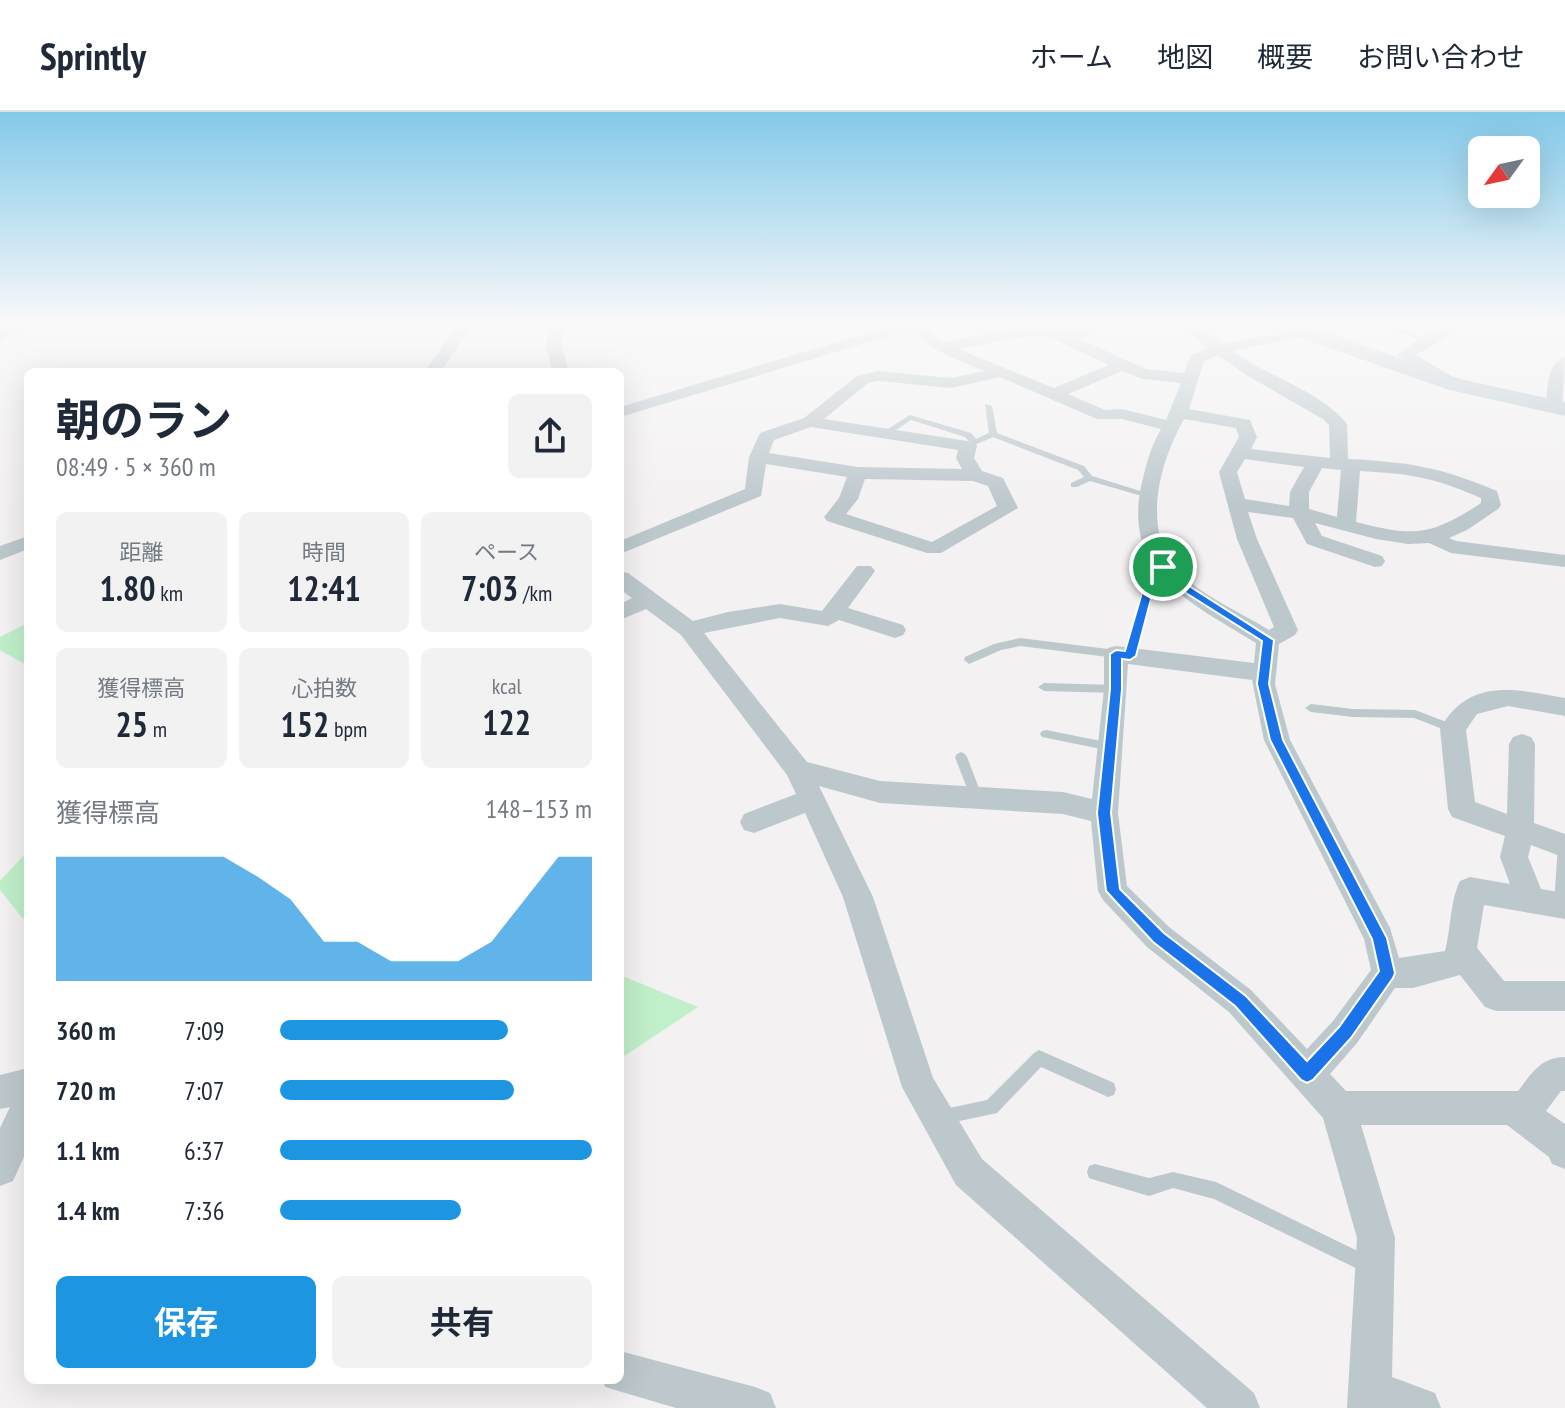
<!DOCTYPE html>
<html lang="ja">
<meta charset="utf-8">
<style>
:root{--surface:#fff;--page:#f2f2f3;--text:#1f2937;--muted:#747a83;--line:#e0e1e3;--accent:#1e95e0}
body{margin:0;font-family:"PT Sans Narrow","Noto Sans JP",sans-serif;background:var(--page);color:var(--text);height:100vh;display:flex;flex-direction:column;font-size:30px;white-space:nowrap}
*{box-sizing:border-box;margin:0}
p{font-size:26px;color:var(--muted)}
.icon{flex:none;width:44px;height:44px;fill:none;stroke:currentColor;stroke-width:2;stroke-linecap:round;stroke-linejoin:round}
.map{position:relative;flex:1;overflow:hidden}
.drawer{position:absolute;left:24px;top:256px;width:600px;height:1016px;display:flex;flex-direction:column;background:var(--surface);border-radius:12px;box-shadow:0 8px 32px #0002}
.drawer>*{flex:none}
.needle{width:52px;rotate:237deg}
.fabs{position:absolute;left:1468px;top:24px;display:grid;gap:16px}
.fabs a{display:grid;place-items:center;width:72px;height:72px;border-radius:12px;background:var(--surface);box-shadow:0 8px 32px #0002;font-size:40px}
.pin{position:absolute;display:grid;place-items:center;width:68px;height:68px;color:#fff;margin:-34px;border:4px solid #fff;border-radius:50%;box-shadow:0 2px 8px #0007}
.round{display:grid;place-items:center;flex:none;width:84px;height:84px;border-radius:12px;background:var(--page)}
.summary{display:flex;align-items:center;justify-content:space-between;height:136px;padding:0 32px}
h1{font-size:44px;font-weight:700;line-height:60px}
.stats{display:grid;grid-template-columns:repeat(3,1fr);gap:12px;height:136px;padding:8px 32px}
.stats div{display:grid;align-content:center;border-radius:12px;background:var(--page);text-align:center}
.stats b{font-size:34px;font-weight:700}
.stats small{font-size:22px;font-weight:400}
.stats p{font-size:22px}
.chart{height:224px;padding:16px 32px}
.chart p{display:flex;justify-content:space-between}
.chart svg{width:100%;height:144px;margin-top:8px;fill:var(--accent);opacity:.7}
.cta{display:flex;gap:16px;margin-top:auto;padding:16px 32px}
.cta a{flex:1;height:92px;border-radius:12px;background:var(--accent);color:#fff;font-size:32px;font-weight:700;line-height:92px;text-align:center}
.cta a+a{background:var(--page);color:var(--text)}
ul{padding:0 32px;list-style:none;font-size:26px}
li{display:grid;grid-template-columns:128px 96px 1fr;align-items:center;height:60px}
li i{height:20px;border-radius:10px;background:var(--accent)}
header{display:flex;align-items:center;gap:48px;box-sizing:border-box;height:112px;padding:0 40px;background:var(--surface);border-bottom:2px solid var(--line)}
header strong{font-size:38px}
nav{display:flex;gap:44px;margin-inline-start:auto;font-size:28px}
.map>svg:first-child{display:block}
.green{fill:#c1efca}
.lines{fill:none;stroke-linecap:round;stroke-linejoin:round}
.lane{fill:#bdc8cd;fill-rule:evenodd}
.street{fill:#bdc8cd;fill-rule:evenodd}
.secondary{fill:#bdcbd2;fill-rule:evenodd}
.route{fill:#1a73e8;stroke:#fff;stroke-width:2;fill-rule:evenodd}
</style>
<header>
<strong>Sprintly</strong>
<nav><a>ホーム</a><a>地図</a><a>概要</a><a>お問い合わせ</a></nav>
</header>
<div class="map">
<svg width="1565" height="1296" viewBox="0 0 1565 1296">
<rect width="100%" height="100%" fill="#f3f1f1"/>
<!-- green -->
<g class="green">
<polygon points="28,511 28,554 0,538 0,525"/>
<polygon points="28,739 28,813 0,778 0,769"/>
<polygon points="620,863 698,895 620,947"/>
</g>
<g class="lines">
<!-- lane -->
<g class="lane">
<polygon points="1375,211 1385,211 1430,228 1424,229"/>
<polygon points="985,292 992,294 997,321 1084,354 1092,364 1153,383 1149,386 1090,369 1077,375 1071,375 1071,371 1084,365 1078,358 993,325 968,336 964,334 970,330 965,325 911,308 887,324 880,322 910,303 971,321 976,327 989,321"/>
<polygon points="1163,452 1168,455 1156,468 1135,544 1130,548 1126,547 1125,544 1146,467 1160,453"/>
<polygon points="1020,526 1116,538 1121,542 1116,546 1020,534 1001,538 969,552 964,548 965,545 994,532"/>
<polygon points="1044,571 1116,573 1122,577 1116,581 1044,579 1038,575"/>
<polygon points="1311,592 1353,597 1415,598 1457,614 1459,617 1453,621 1414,606 1353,605 1311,600 1305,596"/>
<polygon points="1046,618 1111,631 1117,635 1111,639 1042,625 1040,622 1042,619"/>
<polygon points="961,640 965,642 967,645 982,684 980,687 972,687 970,684 955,645 957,642"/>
<polygon points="1565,728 1565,798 1561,799 1556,797 1554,793 1558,733 1560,729"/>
<polygon points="1039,938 1114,971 1116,977 1114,983 1108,985 1041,955 997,1001 941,1013 935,1011 933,1005 935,999 987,988 1034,941"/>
<polygon points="1095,1052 1149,1066 1173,1060 1216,1070 1374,1147 1377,1153 1374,1159 1368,1162 1214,1087 1173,1076 1149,1084 1095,1068 1089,1066 1087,1060 1089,1054"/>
</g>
<!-- street -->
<g class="street">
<polygon points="16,211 37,211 0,228 0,218"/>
<polygon points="459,211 474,211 440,260 424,260"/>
<polygon points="548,211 562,211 562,234 569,260 553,260 546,234"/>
<path d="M901,211H925L923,214L944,230L1023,215L1077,217L1088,211H1106L1085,225L1077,226L1146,257L1184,261L1191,243L1208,236L1178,211H1195L1222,231L1308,218V224L1232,239C1267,264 1321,279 1347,312L1348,347C1409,350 1440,355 1497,379L1501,393L1498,397L1467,418L1449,426L1456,429L1565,443V455L1451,441L1429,431L1408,432L1376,427L1315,411L1322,424L1382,444L1385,449L1382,454L1375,455L1307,432L1293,406L1248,400L1257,427L1298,518L1295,523L1279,532L1275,572L1290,628L1390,816L1399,846L1445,839C1451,817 1450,789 1460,769L1470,765L1510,772L1500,745L1505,724L1452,705L1448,697L1440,617C1469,565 1515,577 1565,586V604L1508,594L1477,602L1466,618L1475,690L1507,702L1509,632L1513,625L1522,622L1531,625L1535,632L1534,711L1565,722V746L1531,733L1528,745L1541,777L1565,781V807L1484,793L1477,836L1504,869H1565V899H1496L1485,895L1460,863L1413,876H1395L1357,931L1330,962L1346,979H1518C1532,961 1541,945 1565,945V979H1561L1546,999L1565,1012V1057L1552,1052L1549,1045L1507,1013H1361L1395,1126L1392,1265L1435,1281L1441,1296H1347L1357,1126L1323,1006L1229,900L1147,835L1103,788L1098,779L1091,709L1063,702L880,691L819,674L873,785L933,966L982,1047L1254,1281L1260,1296H1207L956,1073L902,975L843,785L805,701L754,721L744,718L740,710L744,702L796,682L787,663L681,523L646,497L620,508V492L632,486L620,477V459L628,461L693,509L728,500L780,492L822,499L857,454H871L875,459L848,496L903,513L906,518L903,523L895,526L839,508L828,514L780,506L704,521L807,650L880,669L1063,680L1092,687L1104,577V542L1108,536L1116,534L1254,551L1256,531C1194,492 1123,463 1141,375C1146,353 1150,336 1161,317L1122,307H1097L1000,265L951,276L878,269L868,271L824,307L974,330L977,334L974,346L982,359L1003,366L1018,396L941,441H927L827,409L824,405L839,386L847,365L766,352L761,384L620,442V429L745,377L749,345L760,321L804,306L857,264L878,259L951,266L984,259L936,238L909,218L620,305V295ZM1023,225H1049L1109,253L1054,276L958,237ZM1218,243L1246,263L1323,307L1329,313L1330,346L1251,337L1257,325L1250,308L1189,297L1204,249ZM1122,259L1143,267L1181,271L1166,308L1122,297L1105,298L1068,282ZM1184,307L1236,316L1239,325L1219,360L1237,427L1274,515L1269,518C1242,501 1190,478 1172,452C1143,409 1161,348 1184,307ZM811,315L958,338L956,346L962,357L858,355L769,341L774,328ZM1245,347L1304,355L1290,380L1289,394L1245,387L1237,360ZM1322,356L1341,358L1337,405L1309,397V380ZM1360,359C1411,362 1433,365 1481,386V391C1431,424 1414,425 1356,410ZM865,367L973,369L988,374L997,394L932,430L846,402L858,387ZM1128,552L1252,568L1264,628L1364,827L1371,858L1333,909L1307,937L1251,878L1169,815L1127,774L1118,701Z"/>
<polygon points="1451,211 1471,211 1416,243 1460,269 1462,272 1454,277 1397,243 1421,225"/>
<path d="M1565,245L1562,294L1554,299L1548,298L1546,294C1548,277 1546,252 1565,245Z"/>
<polygon points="28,424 28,437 0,448 0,434"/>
<polygon points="28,956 28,1036 13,1069 0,1074 0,1016 10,995 0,997 0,963"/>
<polygon points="620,1239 755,1275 770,1281 776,1296 676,1296 605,1275 603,1268 620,1268"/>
</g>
<!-- secondary -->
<polygon class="secondary" points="1267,211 1298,211 1460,267 1565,290 1565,304 1446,277 1270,215"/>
</g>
<!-- sky -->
<linearGradient id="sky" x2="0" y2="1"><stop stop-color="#84c9e9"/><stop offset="0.54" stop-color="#faf9f9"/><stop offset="1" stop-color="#faf9f9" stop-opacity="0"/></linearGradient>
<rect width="1565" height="393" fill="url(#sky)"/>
<!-- route -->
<path class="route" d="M1163,452L1186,472L1274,528L1269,572L1283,628L1387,826L1395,861L1393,866L1351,926L1313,968L1307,971L1301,968L1235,894L1153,830L1106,779L1097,701L1110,577V542L1116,538L1125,539L1146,467ZM1163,461L1178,476L1262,529L1257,572L1270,628L1372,827L1379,859L1339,915L1307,949L1246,884L1164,821L1120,777L1111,701L1122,577V547L1130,548L1136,544L1156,468Z"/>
</svg>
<div class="fabs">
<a><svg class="needle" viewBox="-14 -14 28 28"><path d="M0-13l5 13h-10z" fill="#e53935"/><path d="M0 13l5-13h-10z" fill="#747a83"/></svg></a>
</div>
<div class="pin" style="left:1163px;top:455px;background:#1e9e55"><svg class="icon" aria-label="arrive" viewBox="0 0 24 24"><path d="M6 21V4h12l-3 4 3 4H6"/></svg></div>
<section class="drawer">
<div class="summary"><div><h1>朝のラン</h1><p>08:49 · 5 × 360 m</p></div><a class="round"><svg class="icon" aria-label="share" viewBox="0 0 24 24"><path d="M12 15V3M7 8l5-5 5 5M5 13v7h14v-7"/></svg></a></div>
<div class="stats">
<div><p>距離</p><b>1.80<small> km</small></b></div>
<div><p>時間</p><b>12:41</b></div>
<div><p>ペース</p><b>7:03<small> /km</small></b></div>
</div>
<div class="stats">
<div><p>獲得標高</p><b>25<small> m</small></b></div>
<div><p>心拍数</p><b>152<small> bpm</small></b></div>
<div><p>kcal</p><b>122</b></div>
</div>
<div class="chart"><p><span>獲得標高</span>148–153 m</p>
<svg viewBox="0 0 160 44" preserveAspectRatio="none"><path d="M0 44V6L10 6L20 6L30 6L40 6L50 6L60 12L70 19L80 32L90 32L100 38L110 38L120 38L130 32L140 19L150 6L160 6V44z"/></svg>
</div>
<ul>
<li><b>360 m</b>7:09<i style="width:73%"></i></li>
<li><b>720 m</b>7:07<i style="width:75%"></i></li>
<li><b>1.1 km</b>6:37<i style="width:100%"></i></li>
<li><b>1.4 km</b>7:36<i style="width:58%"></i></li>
</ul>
<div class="cta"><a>保存</a><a>共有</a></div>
</section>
</div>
